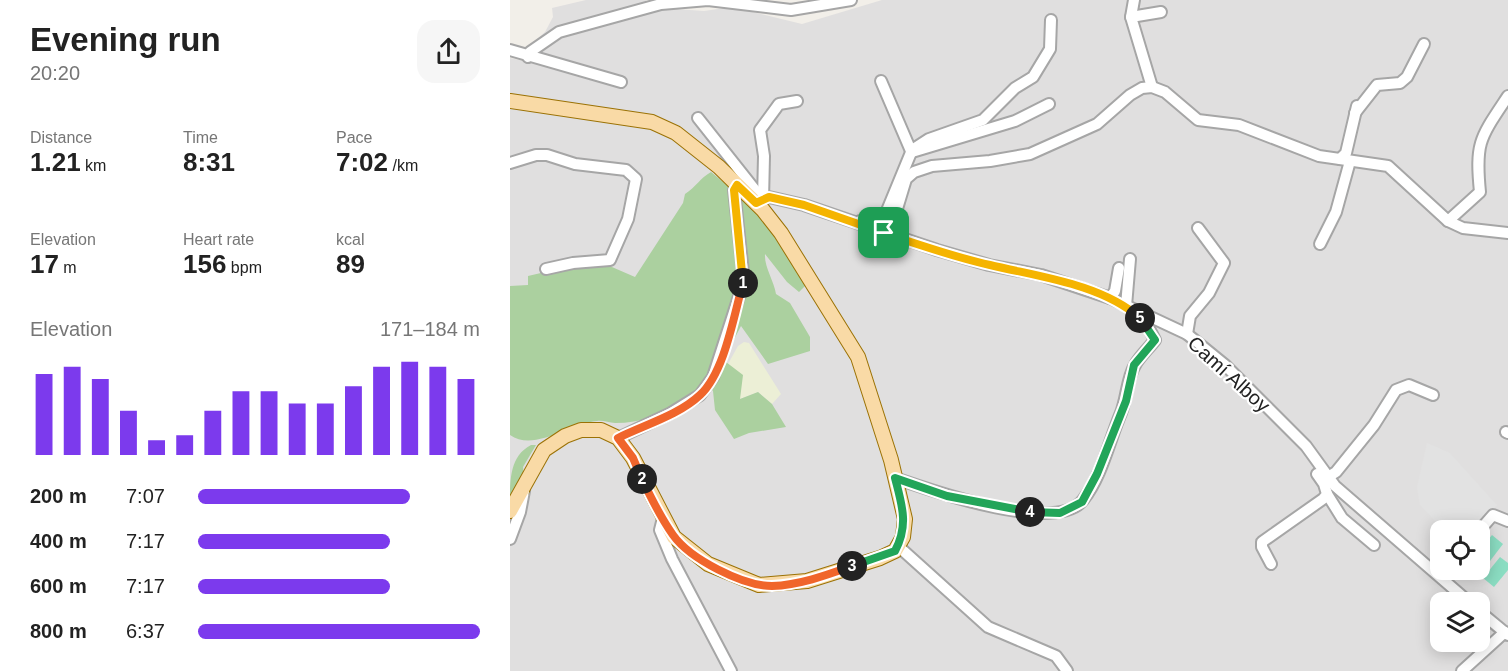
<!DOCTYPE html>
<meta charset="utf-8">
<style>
:root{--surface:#fff;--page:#f6f6f6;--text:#222;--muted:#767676;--accent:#7c3aed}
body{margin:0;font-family:Helvetica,sans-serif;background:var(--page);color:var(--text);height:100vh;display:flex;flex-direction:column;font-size:22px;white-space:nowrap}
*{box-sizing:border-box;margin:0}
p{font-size:20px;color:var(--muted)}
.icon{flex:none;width:33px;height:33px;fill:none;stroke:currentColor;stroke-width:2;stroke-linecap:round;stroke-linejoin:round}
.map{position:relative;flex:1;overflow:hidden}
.sheet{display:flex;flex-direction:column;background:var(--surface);width:510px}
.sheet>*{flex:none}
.fabs{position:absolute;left:920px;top:520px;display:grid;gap:12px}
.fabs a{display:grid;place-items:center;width:60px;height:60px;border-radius:12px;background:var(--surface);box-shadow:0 3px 15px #0003;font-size:30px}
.pin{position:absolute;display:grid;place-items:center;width:51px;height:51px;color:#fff;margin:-26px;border-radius:12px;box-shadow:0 3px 9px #0006}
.km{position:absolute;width:30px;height:30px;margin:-15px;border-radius:50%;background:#222;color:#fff;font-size:16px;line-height:30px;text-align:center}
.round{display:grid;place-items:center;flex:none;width:63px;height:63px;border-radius:18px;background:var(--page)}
.headline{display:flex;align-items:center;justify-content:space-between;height:102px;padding:0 30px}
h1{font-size:33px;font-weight:700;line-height:45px}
.stats{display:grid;grid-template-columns:repeat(3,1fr);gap:9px;height:102px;padding:6px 30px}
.stats div{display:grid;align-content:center}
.stats b{font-size:26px;font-weight:700}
.stats small{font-size:16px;font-weight:400}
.stats p{font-size:16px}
.chart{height:168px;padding:12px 30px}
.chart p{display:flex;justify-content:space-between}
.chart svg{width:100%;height:108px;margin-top:6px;stroke:var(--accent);stroke-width:6}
ul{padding:0 30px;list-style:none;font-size:20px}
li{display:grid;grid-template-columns:96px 72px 1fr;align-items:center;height:45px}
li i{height:15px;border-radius:8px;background:var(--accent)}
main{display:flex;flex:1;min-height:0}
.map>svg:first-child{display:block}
.residential{fill:#e0dfdf;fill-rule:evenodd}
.farmland{fill:#ecefd6}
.forest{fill:#abd09f}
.pitch{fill:#8bddc2}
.parking{fill:#e2e2e2}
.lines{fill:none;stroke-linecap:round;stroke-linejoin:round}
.minor-casing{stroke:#a6a6a6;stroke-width:14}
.major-casing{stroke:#9b7205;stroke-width:16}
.minor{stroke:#fff;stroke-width:10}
.major{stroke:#f9daa6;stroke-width:14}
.split-1-casing{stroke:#fff;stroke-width:12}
.split-2-casing{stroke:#fff;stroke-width:12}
.split-3-casing{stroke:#fff;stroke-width:12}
.split-4-casing{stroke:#fff;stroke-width:12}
.split-5-casing{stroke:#fff;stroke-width:12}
.split-6-casing{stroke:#fff;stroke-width:12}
.split-1{stroke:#f5b400;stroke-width:8}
.split-2{stroke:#f0652b;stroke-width:8}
.split-3{stroke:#f0652b;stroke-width:8}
.split-4{stroke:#22a559;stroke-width:8}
.split-5{stroke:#22a559;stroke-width:8}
.split-6{stroke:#f5b400;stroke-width:8}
.labels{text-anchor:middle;stroke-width:4.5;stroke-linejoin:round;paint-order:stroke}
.street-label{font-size:20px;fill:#222;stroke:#fff}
</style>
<main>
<section class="sheet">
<div class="headline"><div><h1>Evening run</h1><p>20:20</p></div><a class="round"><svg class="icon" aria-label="share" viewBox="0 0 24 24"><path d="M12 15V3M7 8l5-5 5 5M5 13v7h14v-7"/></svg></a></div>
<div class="stats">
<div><p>Distance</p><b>1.21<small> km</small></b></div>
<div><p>Time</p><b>8:31</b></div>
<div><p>Pace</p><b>7:02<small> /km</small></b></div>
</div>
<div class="stats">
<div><p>Elevation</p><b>17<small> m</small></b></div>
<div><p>Heart rate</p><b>156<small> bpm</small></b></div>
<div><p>kcal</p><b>89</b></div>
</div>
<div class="chart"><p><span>Elevation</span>171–184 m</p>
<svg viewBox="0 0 160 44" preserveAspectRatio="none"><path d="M5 44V11M15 44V8M25 44V13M35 44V26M45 44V38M55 44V36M65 44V26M75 44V18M85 44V18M95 44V23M105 44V23M115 44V16M125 44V8M135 44V6M145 44V8M155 44V13"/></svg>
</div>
<ul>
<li><b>200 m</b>7:07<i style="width:75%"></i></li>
<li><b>400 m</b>7:17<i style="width:68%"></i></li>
<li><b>600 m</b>7:17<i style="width:68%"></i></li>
<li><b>800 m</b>6:37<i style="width:100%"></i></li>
</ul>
</section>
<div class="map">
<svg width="998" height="671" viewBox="0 0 998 671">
<rect width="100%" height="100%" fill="#f2efe9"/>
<!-- residential -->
<path class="residential" d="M76,0H136L138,7L194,11L222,7L292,24L372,0H998V671H0V58L14,61L20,45L35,32L43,17L42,8ZM930,531H969V570H930ZM930,603H969V642H930Z"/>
<!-- farmland -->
<polygon class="farmland" points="234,342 239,343 271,394 262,404 248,392 230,399 218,364 228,346"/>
<!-- forest -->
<g class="forest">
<path d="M201,172L248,211L296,285L289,292L277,282L255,254C254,267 264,281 266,294L280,303L300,337V351L258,364L231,326L218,351L216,362L233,375L230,399L248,392L262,404L276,427L239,433L224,439L205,410L203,391L196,383C180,398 162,410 141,417C130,421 118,423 105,423C99,423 93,420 87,421C59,424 24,452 0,435V286L18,285V276L65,265L95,264L125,277L173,203L175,194C186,187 190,178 201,172Z"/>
<path d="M21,445H26L13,467L14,477L0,501C0,479 0,456 21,445Z"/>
</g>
<!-- pitch -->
<g class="pitch">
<polygon points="982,535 993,544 977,565 969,559 969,551"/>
<polygon points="990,557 998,563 998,570 984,587 973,578"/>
</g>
<!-- parking -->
<polygon class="parking" points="917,443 940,453 987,505 965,531 934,531 910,505 907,487"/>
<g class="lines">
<defs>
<g id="minor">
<polyline points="621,17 624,0"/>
<polyline points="0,50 111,82"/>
<polyline points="18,57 20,52 49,32 151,4 198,0 281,10 341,0"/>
<polyline points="371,81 401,151"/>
<polyline points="642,87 621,17 651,12"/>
<polyline points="845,113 867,85 890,83 897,77 914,44"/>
<polyline points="188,118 253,200"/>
<polyline points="402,152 505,121 539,104"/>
<polyline points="830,159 836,153 847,106"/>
<polyline points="0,163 26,155 37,155 65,164 116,170 126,179 118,219 100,260 63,263 36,269"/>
<polyline points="253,200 254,156 250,130 269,104 287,101"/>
<polyline points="246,203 259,197 294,205 427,250 479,265 531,275 600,298 677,334 715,365 796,446 825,486 960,603"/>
<polyline points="350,221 367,222 374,218 402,150 419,139 473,120 505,88 523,77 540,49 541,20"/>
<path d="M938,221L970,192C965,142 970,138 998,96"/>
<polyline points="374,233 383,222 396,179 404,172 422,166 480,161 520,154 587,124 620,95 632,88 642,87 655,92 688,120 729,125 809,156 878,166 938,221 953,228 998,233"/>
<polyline points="810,244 826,212 840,161"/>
<polyline points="600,298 605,291 609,268"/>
<polyline points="677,334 680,316 699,293 714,263 688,228"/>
<polyline points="996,432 998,433"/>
<polyline points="108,438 161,413 190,395 203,377 234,281 224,190 227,185"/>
<polyline points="818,477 826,472 864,425 886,390 899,385 923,395"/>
<path d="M385,478C420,490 546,535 573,500C592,476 599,441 611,413C617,398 617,378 625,365C630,356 639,348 645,340L636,323L616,306L620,259"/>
<polyline points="817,494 832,518 864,545"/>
<polyline points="153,518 150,530 162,559 221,671"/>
<polyline points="969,531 983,515 998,521"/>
<polyline points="0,539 10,512 14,491"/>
<polyline points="388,546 478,627 546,656 557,671"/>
<polyline points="761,564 752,547 752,542 813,499 817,494 814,484 807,474"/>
<polyline points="969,611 998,635"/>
<polyline points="952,671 995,632"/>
</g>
<polyline id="major" points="0,101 142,122 166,133 209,167 253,210 271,233 348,357 381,460 395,519 393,537 385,551 370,558 297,581 249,585 198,564 164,537 123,458 108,438 91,430 71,430 55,436 34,450 0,511"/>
</defs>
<!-- minor casing -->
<use href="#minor" class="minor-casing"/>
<!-- major casing -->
<use href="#major" class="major-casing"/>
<!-- minor -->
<use href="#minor" class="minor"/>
<!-- major -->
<use href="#major" class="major"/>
</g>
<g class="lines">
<defs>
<polyline id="split-1" points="233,283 224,190 227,185 246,203 259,197 294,205 374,233"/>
<path id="split-2" d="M132,479L123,458L108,438C134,425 169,415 190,395C215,372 224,314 233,283"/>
<path id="split-3" d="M132,479C141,498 151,518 163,535C180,559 233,586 262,586C290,585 317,575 342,566"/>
<path id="split-4" d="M342,566L385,551C399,525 392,505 385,478L437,496L520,512"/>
<polyline id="split-5" points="520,512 550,513 572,502 587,474 616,401 624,365 645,340 630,318"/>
<path id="split-6" d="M374,233C409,245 444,257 480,265C530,277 591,284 630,318"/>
</defs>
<!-- split-1 casing -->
<use href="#split-1" class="split-1-casing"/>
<!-- split-2 casing -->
<use href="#split-2" class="split-2-casing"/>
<!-- split-3 casing -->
<use href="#split-3" class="split-3-casing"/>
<!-- split-4 casing -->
<use href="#split-4" class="split-4-casing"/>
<!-- split-5 casing -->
<use href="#split-5" class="split-5-casing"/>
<!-- split-6 casing -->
<use href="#split-6" class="split-6-casing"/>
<!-- split-1 -->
<use href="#split-1" class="split-1"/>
<!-- split-2 -->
<use href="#split-2" class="split-2"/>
<!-- split-3 -->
<use href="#split-3" class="split-3"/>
<!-- split-4 -->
<use href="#split-4" class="split-4"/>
<!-- split-5 -->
<use href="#split-5" class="split-5"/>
<!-- split-6 -->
<use href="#split-6" class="split-6"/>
</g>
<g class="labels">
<!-- street labels -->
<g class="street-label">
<text transform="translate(719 374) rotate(42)" y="7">Camí Alboy</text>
</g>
</g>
</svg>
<div class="fabs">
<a><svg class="icon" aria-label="locate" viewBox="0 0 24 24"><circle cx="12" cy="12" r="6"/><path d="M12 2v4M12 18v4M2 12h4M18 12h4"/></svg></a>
<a><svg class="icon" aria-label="layers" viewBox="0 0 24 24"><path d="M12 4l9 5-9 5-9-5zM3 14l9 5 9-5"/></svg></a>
</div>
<div class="pin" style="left:374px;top:233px;background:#1e9e55"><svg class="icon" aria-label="arrive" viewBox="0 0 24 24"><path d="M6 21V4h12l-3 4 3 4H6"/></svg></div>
<b class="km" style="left:233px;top:283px">1</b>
<b class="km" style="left:132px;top:479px">2</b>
<b class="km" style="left:342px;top:566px">3</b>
<b class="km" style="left:520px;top:512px">4</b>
<b class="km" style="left:630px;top:318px">5</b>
</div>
</main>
